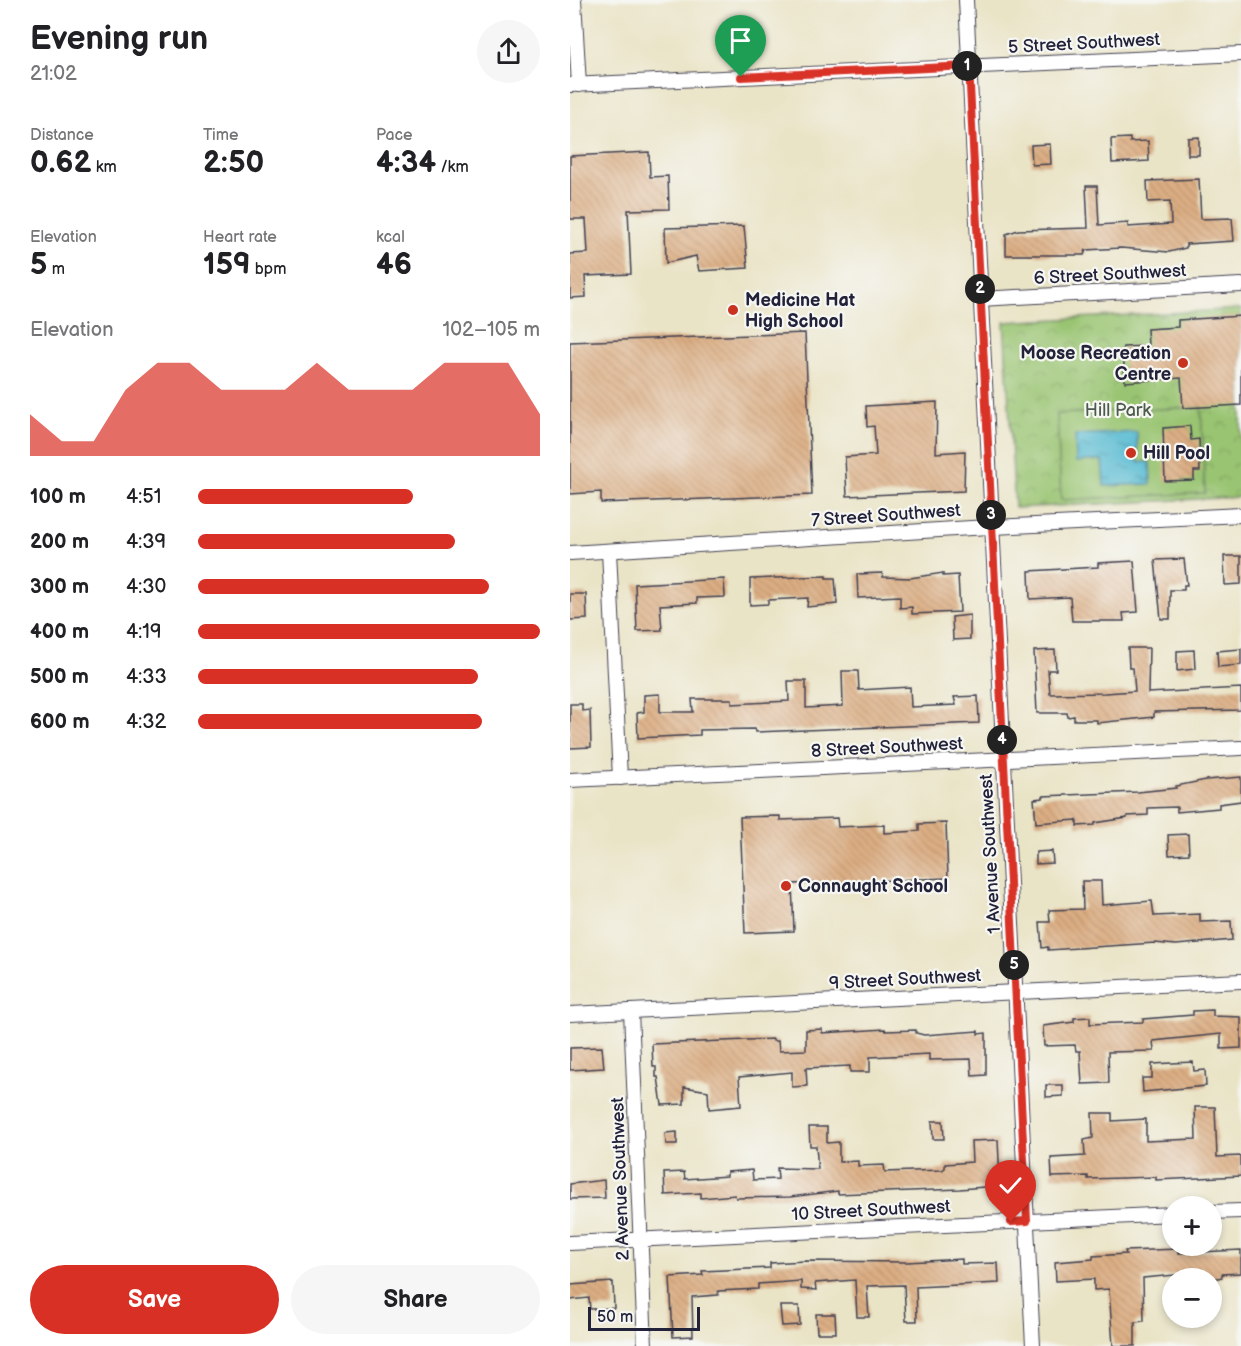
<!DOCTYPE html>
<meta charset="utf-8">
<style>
:root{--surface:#fff;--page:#f6f6f6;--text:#202124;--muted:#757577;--accent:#d93025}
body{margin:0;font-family:"Balsamiq Sans",sans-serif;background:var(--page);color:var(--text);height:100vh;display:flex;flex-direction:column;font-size:22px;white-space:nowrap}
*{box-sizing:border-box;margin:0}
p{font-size:20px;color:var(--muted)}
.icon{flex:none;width:33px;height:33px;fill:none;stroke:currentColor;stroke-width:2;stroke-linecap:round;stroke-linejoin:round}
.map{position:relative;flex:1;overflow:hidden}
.panel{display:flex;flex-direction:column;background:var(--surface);width:570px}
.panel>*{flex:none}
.tools{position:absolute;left:592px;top:1196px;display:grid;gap:12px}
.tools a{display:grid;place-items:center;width:60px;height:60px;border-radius:50%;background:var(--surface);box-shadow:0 3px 9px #0003;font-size:30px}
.scale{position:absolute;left:18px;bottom:15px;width:112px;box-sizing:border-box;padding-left:6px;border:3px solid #22223b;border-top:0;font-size:16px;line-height:21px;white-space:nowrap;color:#22223b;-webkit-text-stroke:4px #f6f6f2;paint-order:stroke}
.pin{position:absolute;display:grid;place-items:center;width:51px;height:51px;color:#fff;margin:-62px -26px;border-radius:50% 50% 50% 0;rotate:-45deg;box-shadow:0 0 6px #0007}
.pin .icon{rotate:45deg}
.km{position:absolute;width:30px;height:30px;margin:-15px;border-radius:50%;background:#222;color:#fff;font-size:16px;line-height:30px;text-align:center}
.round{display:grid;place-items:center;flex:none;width:63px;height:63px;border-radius:32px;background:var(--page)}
.head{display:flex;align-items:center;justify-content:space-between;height:102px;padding:0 30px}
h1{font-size:33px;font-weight:700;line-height:45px}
.figures{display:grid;grid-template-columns:repeat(3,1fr);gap:9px;height:102px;padding:6px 30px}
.figures div{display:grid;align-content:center}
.figures b{font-size:30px;font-weight:700}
.figures small{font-size:16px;font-weight:400}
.figures p{font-size:16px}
.chart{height:168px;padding:12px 30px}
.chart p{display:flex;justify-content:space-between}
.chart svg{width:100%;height:108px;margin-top:6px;fill:var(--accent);opacity:.7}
.action{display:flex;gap:12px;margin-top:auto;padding:12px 30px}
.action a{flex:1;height:69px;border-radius:36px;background:var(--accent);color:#fff;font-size:24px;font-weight:700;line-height:69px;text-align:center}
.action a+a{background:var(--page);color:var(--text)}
ul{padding:0 30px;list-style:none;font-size:20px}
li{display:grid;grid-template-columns:96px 72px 1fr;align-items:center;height:45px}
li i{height:15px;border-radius:8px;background:var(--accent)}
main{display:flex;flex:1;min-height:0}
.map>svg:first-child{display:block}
.park{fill:url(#park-crowns);stroke:#5e7356;stroke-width:1.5}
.pitch{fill:#99c471;stroke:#5e7356;stroke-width:1.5}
.water{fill:url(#water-ripples);stroke:#3b6e86;stroke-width:1.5}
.building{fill:url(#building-back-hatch)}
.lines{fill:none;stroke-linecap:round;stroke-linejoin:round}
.minor-casing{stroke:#403f50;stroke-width:16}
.minor{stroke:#fff;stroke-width:14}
.route-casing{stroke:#fff;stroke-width:12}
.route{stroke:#d93025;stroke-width:8}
.poi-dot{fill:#c8321e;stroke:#f6f6f2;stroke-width:2}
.labels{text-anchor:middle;stroke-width:4.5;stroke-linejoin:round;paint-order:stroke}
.street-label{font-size:18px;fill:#22223b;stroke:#f6f6f2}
.poi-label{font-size:18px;font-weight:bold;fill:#22223b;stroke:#f6f6f2;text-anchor:start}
.park-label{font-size:18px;fill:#4c5b4e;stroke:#f6f6f2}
</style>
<main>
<section class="panel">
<div class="head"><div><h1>Evening run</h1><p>21:02</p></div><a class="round"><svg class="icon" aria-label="share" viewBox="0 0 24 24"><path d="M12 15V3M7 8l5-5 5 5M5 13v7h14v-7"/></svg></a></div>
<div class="figures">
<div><p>Distance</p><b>0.62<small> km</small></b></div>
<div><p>Time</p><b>2:50</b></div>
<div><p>Pace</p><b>4:34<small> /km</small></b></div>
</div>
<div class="figures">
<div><p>Elevation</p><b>5<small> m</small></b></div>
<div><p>Heart rate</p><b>159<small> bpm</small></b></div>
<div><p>kcal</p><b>46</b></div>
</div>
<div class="chart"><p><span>Elevation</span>102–105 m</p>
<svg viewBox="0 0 160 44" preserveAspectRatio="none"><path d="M0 44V27L10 38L20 38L30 17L40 6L50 6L60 17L70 17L80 17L90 6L100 17L110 17L120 17L130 6L140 6L150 6L160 27V44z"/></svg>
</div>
<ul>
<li><b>100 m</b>4:51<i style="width:63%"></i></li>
<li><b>200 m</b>4:39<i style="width:75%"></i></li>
<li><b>300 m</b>4:30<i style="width:85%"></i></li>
<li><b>400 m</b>4:19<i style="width:100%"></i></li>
<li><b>500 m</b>4:33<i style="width:82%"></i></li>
<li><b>600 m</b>4:32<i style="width:83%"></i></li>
</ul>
<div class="action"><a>Save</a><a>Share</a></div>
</section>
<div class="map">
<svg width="671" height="1346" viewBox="0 0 671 1346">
<defs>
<pattern id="park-crowns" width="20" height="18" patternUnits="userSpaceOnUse" patternTransform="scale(1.5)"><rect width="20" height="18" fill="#99c471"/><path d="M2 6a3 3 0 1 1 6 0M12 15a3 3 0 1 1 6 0" fill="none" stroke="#84a863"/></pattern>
<pattern id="water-ripples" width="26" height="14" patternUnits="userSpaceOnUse" patternTransform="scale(1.5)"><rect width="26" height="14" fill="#54bad2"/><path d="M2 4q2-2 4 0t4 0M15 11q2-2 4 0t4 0" fill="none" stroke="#4597ac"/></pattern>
<pattern id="building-back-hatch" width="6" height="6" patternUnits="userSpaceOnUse" patternTransform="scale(1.5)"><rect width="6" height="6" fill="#dcae83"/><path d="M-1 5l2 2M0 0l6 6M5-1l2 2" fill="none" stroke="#bc9572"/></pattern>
</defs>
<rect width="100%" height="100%" fill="#f6f6f2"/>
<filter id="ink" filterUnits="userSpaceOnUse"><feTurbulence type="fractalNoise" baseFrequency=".0167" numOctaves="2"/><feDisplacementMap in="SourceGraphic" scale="12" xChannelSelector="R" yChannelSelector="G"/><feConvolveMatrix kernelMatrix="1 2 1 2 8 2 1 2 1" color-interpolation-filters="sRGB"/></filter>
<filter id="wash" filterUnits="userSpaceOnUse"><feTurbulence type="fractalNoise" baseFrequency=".008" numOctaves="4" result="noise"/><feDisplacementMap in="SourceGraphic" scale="24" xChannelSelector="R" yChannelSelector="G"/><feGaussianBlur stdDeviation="1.35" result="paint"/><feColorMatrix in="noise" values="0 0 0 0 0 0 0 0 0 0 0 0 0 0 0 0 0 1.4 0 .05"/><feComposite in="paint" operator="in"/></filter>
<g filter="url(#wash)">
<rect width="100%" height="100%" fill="#eae4c7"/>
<!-- park -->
<polygon class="park" points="671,309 671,497 445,508 434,322"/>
<!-- pitch -->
<polygon class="pitch" points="631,407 635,493 491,500 487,414"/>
<!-- water -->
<polygon class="water" points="567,432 568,462 580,462 581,484 534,486 532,460 506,462 505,435"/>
<g id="blocks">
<!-- building -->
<g class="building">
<polygon points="629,137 629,155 618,155 618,138"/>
<polygon points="560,138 560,142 578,141 579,161 542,163 541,139"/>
<polygon points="480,144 481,164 462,165 461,145"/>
<polygon points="79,152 80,177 98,176 99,209 58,210 61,274 15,276 16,297 0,298 0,254 18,253 16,219 0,219 0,156"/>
<polygon points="629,179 631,219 662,218 664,241 616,244 616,248 599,252 551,248 516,250 514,255 436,255 436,234 448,230 518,228 516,186 527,186 529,225 558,223 558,227 601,224 600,201 578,202 577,181"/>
<polygon points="174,226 178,268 129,271 126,256 96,263 95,228"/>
<polygon points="671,316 671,405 613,408 611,378 555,382 553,347 578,346 577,329 608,327 608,320"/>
<polygon points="235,333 242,495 31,503 31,492 0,494 0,342"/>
<polygon points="367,402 366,453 395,451 394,491 277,496 275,457 306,455 304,426 297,427 296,406"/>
<polygon points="620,426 621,440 629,439 630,471 624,471 624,480 595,481 593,428"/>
<polygon points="654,556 671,556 671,584 655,585"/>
<polygon points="614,559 617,585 614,585 614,590 600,590 600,619 591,619 585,560"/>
<polygon points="564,561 568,612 553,613 554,621 502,621 500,597 460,599 459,571 528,567 528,563"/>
<polygon points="312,573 313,577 340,578 373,573 373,576 388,575 390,612 342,614 342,607 330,608 330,596 288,598 287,574"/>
<polygon points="256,576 256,578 265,578 267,604 237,607 238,598 198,600 198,604 180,605 180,579"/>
<polygon points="154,579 155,597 127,598 127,603 90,605 92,630 67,631 65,584"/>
<polygon points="0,594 16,594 17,619 0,620"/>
<polygon points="400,615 400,639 383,640 382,617"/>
<polygon points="558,648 579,648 578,693 671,688 671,710 584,712 584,717 527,723 527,720 504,720 504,716 498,717 497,713 467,713 464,651 485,650 486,670 478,670 480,694 535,693 565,691 563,668 559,668"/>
<polygon points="671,649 671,665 648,667 647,651"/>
<polygon points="624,650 625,669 607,671 607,651"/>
<polygon points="272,671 288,671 289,690 340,687 341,707 386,705 384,697 408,696 409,723 186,732 185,729 130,730 130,735 68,738 67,713 74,712 74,695 90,694 90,712 123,712 122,699 162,699 162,704 219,701 218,681 236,681 236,708 273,706"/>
<polygon points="0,704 12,704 12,711 20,710 21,747 0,748"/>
<polygon points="671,777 671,801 649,804 649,808 607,812 607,807 578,808 578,815 557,816 557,818 525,823 525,825 507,826 507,820 466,823 464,799 473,798 473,796 568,792 606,788 606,786 636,780"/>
<polygon points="210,816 210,820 267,818 268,827 314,825 314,833 349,831 349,824 376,823 378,878 222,884 224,931 175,933 170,817"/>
<polygon points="618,834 619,854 599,855 598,835"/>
<polygon points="482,851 483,863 466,864 466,852"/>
<polygon points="512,881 531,881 532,905 582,901 584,916 630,914 630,922 661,921 662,940 606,945 585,943 478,950 478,947 472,948 470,922 480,922 479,910 513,909"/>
<polygon points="643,1010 643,1016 671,1017 671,1048 651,1049 651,1034 583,1041 584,1051 538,1052 539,1083 512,1084 510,1051 506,1051 505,1045 474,1046 473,1026 504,1022 504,1018 520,1017 520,1024 573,1022 573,1019 623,1015 623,1011"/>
<polygon points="252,1029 252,1033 315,1029 316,1031 346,1030 346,1033 354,1035 408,1031 408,1034 416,1033 416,1075 402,1076 401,1059 359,1060 359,1054 300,1057 300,1072 280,1072 280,1066 236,1068 237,1086 222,1087 222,1072 169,1077 171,1106 139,1109 138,1091 114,1087 114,1104 92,1105 88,1077 86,1077 86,1067 83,1067 82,1044 203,1039 203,1041 208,1041 209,1051 236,1050 236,1030"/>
<polygon points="32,1047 34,1068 0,1070 0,1048"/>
<polygon points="623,1062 624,1071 635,1070 636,1086 573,1092 572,1078 582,1078 582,1064"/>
<polygon points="476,1085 493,1085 493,1096 476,1097"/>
<polygon points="625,1107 645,1107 647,1157 671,1156 671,1176 586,1180 586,1177 518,1179 518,1176 482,1177 481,1158 515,1156 514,1140 523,1138 522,1113 542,1113 542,1121 576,1119 576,1141 626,1139"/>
<polygon points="362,1121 373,1121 374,1139 363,1139"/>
<polygon points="239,1127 257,1127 257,1143 269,1142 269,1162 288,1161 288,1166 314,1165 315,1172 372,1170 375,1168 375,1164 402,1162 401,1141 428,1140 430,1181 425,1181 426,1186 390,1189 268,1194 268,1191 220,1197 166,1198 165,1195 131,1198 131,1193 95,1195 94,1173 114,1172 115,1179 157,1176 157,1172 182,1170 183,1180 208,1179 207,1168 248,1169 246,1146 240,1146"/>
<polygon points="107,1132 107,1144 96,1144 95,1133"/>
<polygon points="34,1180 35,1198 0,1199 0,1184"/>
<polygon points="609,1249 609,1253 671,1250 671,1273 652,1274 652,1277 648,1278 628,1278 627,1273 573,1278 574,1321 565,1322 565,1346 543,1346 539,1289 524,1290 524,1279 486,1281 485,1262 523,1259 523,1256 556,1254 555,1251"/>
<polygon points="392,1259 392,1264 428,1263 429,1283 346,1287 347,1321 336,1321 334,1285 297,1286 299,1317 287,1317 285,1280 245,1283 246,1290 231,1289 231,1281 188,1284 188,1289 148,1291 148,1295 122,1297 123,1336 103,1337 100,1277 133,1275 132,1271 200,1268 200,1263 235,1261 337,1262"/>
<polygon points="43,1282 44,1308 20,1309 19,1298 0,1300 0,1285"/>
<polygon points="210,1306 229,1306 230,1325 212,1326"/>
<polygon points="246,1314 265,1314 266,1333 247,1333"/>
</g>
</g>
</g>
<g filter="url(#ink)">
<use href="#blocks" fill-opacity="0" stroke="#403f50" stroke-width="1.5"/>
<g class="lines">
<defs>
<g id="minor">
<polyline points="4,0 9,85"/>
<polyline points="396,0 463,1346"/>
<polyline points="0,85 671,54"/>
<polyline points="410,299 671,285"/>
<polyline points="39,551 50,778"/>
<polyline points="0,553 401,528 671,515"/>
<polyline points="0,780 671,748"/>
<polyline points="61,1011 75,1346"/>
<polyline points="0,1014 671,981"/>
<polyline points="642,1212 671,1211"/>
<polyline points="0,1243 603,1214"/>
</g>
</defs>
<!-- minor casing -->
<use href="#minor" class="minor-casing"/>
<!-- minor -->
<use href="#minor" class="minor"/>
</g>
</g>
<g class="lines" filter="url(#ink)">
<defs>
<polyline id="route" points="171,77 399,66 457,1221 441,1222"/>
</defs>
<!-- route casing -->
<use href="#route" class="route-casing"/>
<!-- route -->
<use href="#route" class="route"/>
</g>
<!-- markers -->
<g class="poi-dot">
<circle cx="163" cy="310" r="6"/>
<circle cx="613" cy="363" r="6"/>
<circle cx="561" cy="453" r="6"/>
<circle cx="216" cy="886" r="6"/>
</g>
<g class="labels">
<!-- street labels -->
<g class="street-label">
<text transform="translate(514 43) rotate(-3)" y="6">5 Street Southwest</text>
<text transform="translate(540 274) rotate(-3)" y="6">6 Street Southwest</text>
<text transform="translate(316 515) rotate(-4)" y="6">7 Street Southwest</text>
<text transform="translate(317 747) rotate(-3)" y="6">8 Street Southwest</text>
<text transform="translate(420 854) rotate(-93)" y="6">1 Avenue Southwest</text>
<text transform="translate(335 979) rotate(-3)" y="6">9 Street Southwest</text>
<text transform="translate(50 1179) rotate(-92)" y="6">2 Avenue Southwest</text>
<text transform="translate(301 1210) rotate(-3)" y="6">10 Street Southwest</text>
</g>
<!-- poi labels -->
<g class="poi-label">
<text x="175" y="306">Medicine Hat<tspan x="175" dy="21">High School</tspan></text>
<text x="601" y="359" text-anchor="end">Moose Recreation<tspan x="601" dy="21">Centre</tspan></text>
<text x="573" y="459">Hill Pool</text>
<text x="228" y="892">Connaught School</text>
</g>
<!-- park labels -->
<g class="park-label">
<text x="548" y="416">Hill Park</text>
</g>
</g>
</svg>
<div class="tools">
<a>+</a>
<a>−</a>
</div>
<div class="scale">50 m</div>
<div class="pin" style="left:171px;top:77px;background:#1e9e55"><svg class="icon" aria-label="arrive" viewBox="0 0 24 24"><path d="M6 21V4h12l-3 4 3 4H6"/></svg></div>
<div class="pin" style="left:441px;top:1222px;background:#d93025"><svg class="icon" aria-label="check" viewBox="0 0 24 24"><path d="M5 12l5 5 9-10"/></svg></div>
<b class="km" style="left:397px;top:66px">1</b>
<b class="km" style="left:410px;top:289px">2</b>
<b class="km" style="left:421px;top:515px">3</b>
<b class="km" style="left:432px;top:740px">4</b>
<b class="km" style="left:444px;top:965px">5</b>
</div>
</main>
